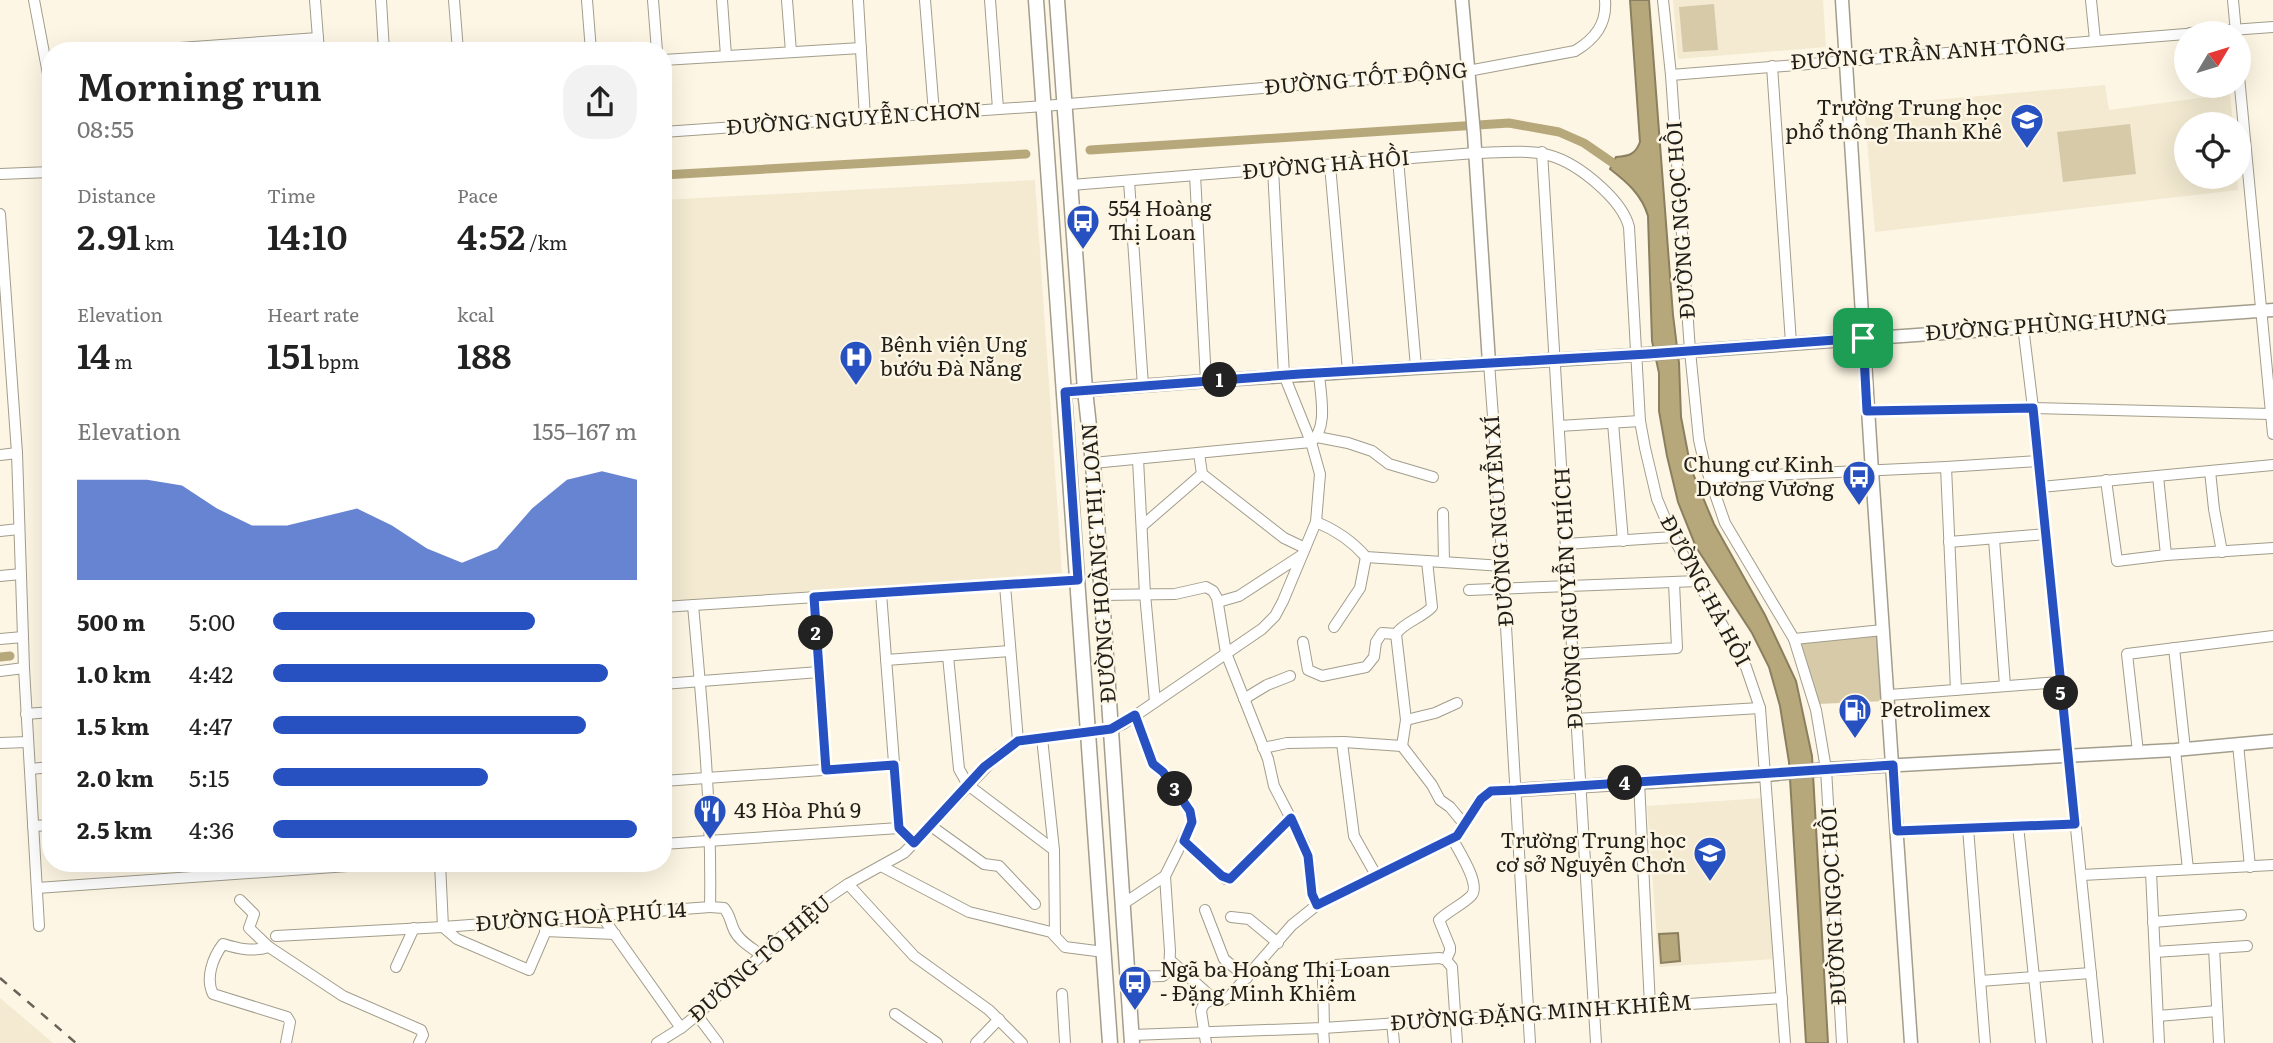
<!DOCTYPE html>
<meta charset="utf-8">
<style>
:root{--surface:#fff;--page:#f2f2f2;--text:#222;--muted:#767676;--accent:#2751c0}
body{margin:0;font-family:Literata,serif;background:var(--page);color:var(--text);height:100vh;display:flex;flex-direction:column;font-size:26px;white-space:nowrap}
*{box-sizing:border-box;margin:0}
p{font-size:23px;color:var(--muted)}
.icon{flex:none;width:38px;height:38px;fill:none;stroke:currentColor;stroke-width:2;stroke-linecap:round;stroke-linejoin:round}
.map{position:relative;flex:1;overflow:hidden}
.sheet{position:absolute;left:42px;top:42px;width:630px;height:830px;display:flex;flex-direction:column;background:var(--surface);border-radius:28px;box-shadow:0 7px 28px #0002}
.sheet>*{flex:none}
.needle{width:46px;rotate:52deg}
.controls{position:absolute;left:2174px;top:21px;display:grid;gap:14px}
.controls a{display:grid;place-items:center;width:77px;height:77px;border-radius:50%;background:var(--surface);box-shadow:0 7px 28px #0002;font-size:35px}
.pin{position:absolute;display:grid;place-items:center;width:60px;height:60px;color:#fff;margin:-30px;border-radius:14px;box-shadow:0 4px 10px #0006}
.km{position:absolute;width:35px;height:35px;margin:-18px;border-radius:50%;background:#222;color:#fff;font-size:19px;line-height:35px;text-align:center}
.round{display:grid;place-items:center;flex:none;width:74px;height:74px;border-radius:28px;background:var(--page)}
.head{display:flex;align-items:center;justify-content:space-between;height:119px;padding:0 35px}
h1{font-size:38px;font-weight:600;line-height:52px}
.stats{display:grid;grid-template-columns:repeat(3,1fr);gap:10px;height:119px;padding:7px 35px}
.stats div{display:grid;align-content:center}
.stats b{font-size:35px;font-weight:600}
.stats small{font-size:19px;font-weight:400}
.stats p{font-size:19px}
.chart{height:196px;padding:14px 35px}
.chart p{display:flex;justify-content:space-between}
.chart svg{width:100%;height:126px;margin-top:7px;fill:var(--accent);opacity:.7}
ul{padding:0 35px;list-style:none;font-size:23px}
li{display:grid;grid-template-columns:112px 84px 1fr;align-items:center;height:52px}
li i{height:18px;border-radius:9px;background:var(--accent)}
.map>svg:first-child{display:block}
.built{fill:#f3ead1}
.green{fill:#d6caa9}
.water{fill:#b7a87c;stroke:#8a7f5e;stroke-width:2}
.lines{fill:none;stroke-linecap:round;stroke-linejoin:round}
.canal{stroke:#b7a87c;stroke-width:9}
.minor-casing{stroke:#a29d8c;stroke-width:12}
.tertiary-casing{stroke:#a29d8c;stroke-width:15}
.secondary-casing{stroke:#a29d8c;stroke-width:17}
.minor{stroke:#fff;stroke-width:10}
.tertiary{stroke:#fff;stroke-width:12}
.secondary{stroke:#fff;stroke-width:14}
.rail{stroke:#676359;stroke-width:2.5;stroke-dasharray:9 9;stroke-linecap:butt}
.route-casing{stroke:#fff;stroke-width:14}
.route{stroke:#2751c0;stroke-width:9}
.labels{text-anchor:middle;stroke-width:5;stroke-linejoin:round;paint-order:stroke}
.street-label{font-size:21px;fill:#211f19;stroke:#fdf6e4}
.poi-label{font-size:21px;fill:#211f19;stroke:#fdf6e4;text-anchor:start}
</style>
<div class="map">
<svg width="2273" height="1043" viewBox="0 0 2273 1043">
<rect width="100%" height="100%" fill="#fdf6e4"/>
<!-- built -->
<g class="built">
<polygon points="1673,0 1823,0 1826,47 1678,59"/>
<polygon points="2105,85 2109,110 2230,94 2233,124 2186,124 2186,177 2237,177 2238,190 1875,232 1864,106"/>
<polygon points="1035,180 1062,573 663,602 663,200"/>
<polygon points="1762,798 1774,959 1659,967 1647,806"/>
<polygon points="0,998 53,1043 0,1043"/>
</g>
<!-- green -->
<g class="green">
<polygon points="1714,4 1718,50 1683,52 1679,7"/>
<polygon points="2130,124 2136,174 2063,182 2057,132"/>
<polygon points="1883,630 1885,701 1818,704 1794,639"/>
</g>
<!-- water -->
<g class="water">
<path d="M1630,0H1649L1673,315L1679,363L1681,417L1691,469L1714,524L1765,615L1796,681L1812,756L1828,1043H1806L1789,762L1780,706L1769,667L1752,633L1696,547L1678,502L1667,456L1659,411V373L1652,341L1648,216C1642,195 1627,182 1610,169L1616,157C1629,156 1635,155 1640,142Z"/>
<polygon points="1678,933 1680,961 1661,963 1659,934"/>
</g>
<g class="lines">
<!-- canal -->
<g class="canal">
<polyline points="1090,150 1509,123 1559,132 1584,143 1613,163"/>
<polyline points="663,175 1026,154"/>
<polyline points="0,657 10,656"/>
</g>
<defs>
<g id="minor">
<polyline points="34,0 51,90"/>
<polyline points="315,0 319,51"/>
<polyline points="381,0 384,51"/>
<polyline points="454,0 458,51"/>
<polyline points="587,0 591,51"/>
<polyline points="653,0 657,51"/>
<polyline points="722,0 726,56"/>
<polyline points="787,0 791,52"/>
<polyline points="858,0 865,118"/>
<polyline points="925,0 934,113"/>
<polyline points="990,0 998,109"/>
<polyline points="1663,0 1671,75 1690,351 1699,440 1704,462 1725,523 1794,639 1816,710 1826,769 1842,1043"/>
<polyline points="2091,0 2095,40"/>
<polyline points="2233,0 2236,33"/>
<polyline points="2190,33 2273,27"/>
<polyline points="138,51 318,38"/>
<polyline points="663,60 861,48"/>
<polyline points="1772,66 1791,343"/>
<polyline points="2238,66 2273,434"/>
<polyline points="1671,75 2186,34"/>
<path d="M663,132L1044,106L1468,71L1575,51C1595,39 1607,24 1605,0"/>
<polyline points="1542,152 1596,1043"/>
<polyline points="1398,159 1416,367"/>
<polyline points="1330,165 1348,371"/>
<polyline points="0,174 51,172"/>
<polyline points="1195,175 1206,381"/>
<polyline points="1129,181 1143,386"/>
<path d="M1071,185L1475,153C1533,151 1556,146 1601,187C1613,198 1625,211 1629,227L1640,421L1645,448L1657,499L1673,537L1746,667L1760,708L1785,1043"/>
<polyline points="0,214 17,453 24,668 39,926"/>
<polyline points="2023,326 2033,408 2098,1043"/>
<polyline points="1489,363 1497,470 1530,1043"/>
<polyline points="1867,411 2033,408 2270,414"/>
<polyline points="1613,423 1623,541"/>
<polyline points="1559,426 1640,421"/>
<polyline points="1317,437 1348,443 1372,451 1389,464 1433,477"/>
<polyline points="1199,453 1202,474"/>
<polyline points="0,455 17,453"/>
<polyline points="1138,459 1145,594 1155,702"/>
<path d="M1093,463L1311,442C1329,428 1320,393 1319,373"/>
<polyline points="1946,467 1956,690"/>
<polyline points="2210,471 2214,509 2222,552"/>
<polyline points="2158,476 2166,555"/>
<polyline points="1710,478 1946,467 2037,461"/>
<polyline points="2106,480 2117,561 2166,555 2273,548"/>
<polyline points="2041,487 2273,465"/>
<polyline points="1443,513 1444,562"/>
<path d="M1316,522C1336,530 1352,541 1366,557L1503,566"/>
<polyline points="1142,526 1202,474 1284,538 1305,548"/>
<polyline points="0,531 19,529"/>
<polyline points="1994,539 2005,686"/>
<polyline points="1949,542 2046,534"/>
<polyline points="1566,544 1673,537"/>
<polyline points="0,576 21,574"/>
<polyline points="1005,585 1018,741"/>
<polyline points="1469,590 1698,581"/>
<polyline points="881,593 899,828 914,843"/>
<polyline points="1101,595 1175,594 1206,587 1213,591 1217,598 1226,653 1268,759 1274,786 1304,844 1310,866 1312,894 1317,905"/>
<polyline points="814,597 826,770"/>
<polyline points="1218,602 1239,596 1302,555"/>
<polyline points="663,607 1078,580"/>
<polyline points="1334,627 1360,588 1366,557"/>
<polyline points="0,639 23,637"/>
<polyline points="1794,639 1883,630"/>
<polyline points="1303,642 1308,670 1322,676 1366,667 1374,657 1376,642 1382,633 1396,634"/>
<polyline points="2174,648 2185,749"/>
<polyline points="1572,654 1677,648 1674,583"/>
<polyline points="948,656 959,769 968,785 1054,850"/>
<polyline points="886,660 1010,651"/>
<polyline points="0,671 24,668"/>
<polyline points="663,684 819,672"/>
<polyline points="1889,695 2060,682"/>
<polyline points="1244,699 1267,685 1290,676"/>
<polyline points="26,714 51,712"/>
<polyline points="1576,719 1760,708"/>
<polyline points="1406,720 1435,713 1457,703"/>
<polyline points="1042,738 1054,850 1055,936"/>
<polyline points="0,743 28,742"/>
<polyline points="1342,743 1354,836 1376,875"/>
<polyline points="2238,744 2250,867"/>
<polyline points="1402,746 1432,785 1440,800 1450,807 1464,824"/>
<path d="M1263,748L1287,743L1344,742L1402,746L1406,720L1396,634C1404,622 1422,618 1432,607L1427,561"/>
<polyline points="2175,750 2188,869"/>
<polyline points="2138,752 2127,654 2273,636"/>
<polyline points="30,769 51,767"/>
<polyline points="663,781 894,765"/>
<polyline points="1639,782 1650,1006"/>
<polyline points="33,826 51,825"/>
<polyline points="931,826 984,864 999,866 1035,904"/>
<polyline points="2018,826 2041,1043"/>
<polyline points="1968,828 1985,1043"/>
<polyline points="1897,831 2075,824"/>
<polyline points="1184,841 1226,879 1230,879 1291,818"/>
<polyline points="663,844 899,828"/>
<polyline points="200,863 201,876"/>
<polyline points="440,863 443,927 457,939 529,970 551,919"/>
<polyline points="881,866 969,912 1051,932 1065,947 1104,952"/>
<polyline points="2151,872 2159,1043"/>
<polyline points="2082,875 2273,865"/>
<polyline points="848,884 914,956 989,1010 1022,1043"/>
<polyline points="37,888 390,863"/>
<polyline points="240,900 254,914 249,928 269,947"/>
<polyline points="1123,904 1165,876"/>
<path d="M710,907L724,908C730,915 730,921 734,930C739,941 751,947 761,955"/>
<polyline points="1205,910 1224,959 1247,978"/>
<polyline points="601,915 681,1028"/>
<polyline points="1231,917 1249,919 1278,943"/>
<polyline points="2153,922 2241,915"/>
<polyline points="545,931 615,934"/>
<path d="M276,936L443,927L710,907C712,806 702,706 693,605"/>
<polyline points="2214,948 2219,1043"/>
<polyline points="2155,952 2247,946"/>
<path d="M1446,960L1450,951V947L1439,920C1448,911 1462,905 1471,896C1482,885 1458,850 1452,838"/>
<polyline points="1171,961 1215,1000"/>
<polyline points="396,967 414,928"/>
<polyline points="1128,977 1163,976 1169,971 1170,951 1165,876 1192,822 1190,811 1163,772 1153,764 1135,715"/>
<polyline points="1980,981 2091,973"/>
<polyline points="1062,994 1065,1043"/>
<polyline points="895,1014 937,1043"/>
<polyline points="697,1015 718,1043"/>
<polyline points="2158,1016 2217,1011"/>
<polyline points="1392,1022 1394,1043"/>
<path d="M1324,1027L1323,980C1324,972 1327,969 1335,965L1440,958L1446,960L1452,967L1457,1043"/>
<polyline points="1323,1028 1324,1043"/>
<polyline points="1132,1035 1323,1028 1782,998"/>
<path d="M286,1043L290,1022L287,1017L213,994C205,978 213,957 223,944C239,949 253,952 269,947L343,996L421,1030L423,1035L419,1043"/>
<polyline points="657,1043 681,1028 697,1015 810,910 848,884 904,853 998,755 1018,741 1111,729 1123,724 1262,629 1275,616 1283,601 1316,522 1320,474 1311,442 1284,375 1273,169"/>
<polyline points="976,1043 999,1019"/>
<path d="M1206,1043L1201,1011C1204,1000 1212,999 1222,1001L1229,997L1292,925L1317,905L1457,836L1481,799L1491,791L1516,790"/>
</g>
<g id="tertiary">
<polyline points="1462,0 1474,134 1489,363"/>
<path d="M1842,0C1863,348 1887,695 1911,1043"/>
<path d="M1065,392C1259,375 1453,367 1648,354C1856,340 2064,323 2273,310"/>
<polyline points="1516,790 1766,775 1826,769 2175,750 2273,741"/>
</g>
<g id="secondary">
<polyline points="1036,0 1110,1043"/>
<polyline points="1057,0 1085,390 1093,463 1132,1043"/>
</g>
</defs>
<!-- minor casing -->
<use href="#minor" class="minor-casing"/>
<!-- tertiary casing -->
<use href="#tertiary" class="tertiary-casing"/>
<!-- secondary casing -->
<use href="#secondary" class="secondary-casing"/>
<!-- minor -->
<use href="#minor" class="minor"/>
<!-- tertiary -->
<use href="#tertiary" class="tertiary"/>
<!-- secondary -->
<use href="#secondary" class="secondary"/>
<!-- rail -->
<polyline class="rail" points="0,978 76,1043"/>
</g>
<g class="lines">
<defs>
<polygon id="route" points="1863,338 1867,411 2033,408 2075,824 1897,831 1893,765 1516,790 1491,791 1481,799 1457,836 1317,905 1312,894 1308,856 1291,818 1230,879 1222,876 1184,841 1192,822 1190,811 1163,772 1153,764 1135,715 1111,729 1018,741 984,767 914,843 899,828 894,765 826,770 814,597 1078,580 1065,392 1300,374 1648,354"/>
</defs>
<!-- route casing -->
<use href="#route" class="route-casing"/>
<!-- route -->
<use href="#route" class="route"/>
</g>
<!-- icons -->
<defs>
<symbol id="school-pin" viewBox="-11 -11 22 30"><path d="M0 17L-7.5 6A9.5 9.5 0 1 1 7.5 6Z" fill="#2751c0" stroke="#fdf6e4"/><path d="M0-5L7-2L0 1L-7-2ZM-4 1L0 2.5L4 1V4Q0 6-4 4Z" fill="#fff"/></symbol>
<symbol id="bus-pin" viewBox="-11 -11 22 30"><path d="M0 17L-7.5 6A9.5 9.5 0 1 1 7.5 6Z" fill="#2751c0" stroke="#fdf6e4"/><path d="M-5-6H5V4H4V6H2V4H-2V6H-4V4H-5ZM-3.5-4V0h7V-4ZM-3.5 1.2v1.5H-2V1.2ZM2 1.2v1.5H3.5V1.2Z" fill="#fff"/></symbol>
<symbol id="hospital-pin" viewBox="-11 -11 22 30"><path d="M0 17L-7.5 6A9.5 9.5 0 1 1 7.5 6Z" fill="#2751c0" stroke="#fdf6e4"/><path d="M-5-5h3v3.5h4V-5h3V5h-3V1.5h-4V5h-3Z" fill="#fff"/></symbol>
<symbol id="fuel-pin" viewBox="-11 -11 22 30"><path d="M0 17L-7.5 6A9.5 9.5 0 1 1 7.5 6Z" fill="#2751c0" stroke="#fdf6e4"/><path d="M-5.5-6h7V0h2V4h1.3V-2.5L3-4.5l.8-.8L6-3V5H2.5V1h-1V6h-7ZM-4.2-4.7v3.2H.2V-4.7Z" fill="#fff"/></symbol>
<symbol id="restaurant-pin" viewBox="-11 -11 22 30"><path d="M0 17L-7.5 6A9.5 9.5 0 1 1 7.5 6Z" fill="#2751c0" stroke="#fdf6e4"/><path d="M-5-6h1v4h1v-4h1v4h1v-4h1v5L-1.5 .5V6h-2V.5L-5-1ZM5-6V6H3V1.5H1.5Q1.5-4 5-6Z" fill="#fff"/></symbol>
</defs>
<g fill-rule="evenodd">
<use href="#school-pin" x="2008" y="101" width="38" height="52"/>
<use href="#bus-pin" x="1064" y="202" width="38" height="52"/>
<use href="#hospital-pin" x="837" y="338" width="38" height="52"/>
<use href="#bus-pin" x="1840" y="458" width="38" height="52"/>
<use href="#fuel-pin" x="1836" y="691" width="38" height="52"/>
<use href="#restaurant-pin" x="691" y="792" width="38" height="52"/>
<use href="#school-pin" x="1691" y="834" width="38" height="52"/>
<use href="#bus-pin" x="1116" y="963" width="38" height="52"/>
</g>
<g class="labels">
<!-- street labels -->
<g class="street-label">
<text transform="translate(1928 53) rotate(-4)" y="7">ĐƯỜNG TRẦN ANH TÔNG</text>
<text transform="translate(1366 79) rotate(-5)" y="7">ĐƯỜNG TỐT ĐỘNG</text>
<text transform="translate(854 119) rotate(-4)" y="7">ĐƯỜNG NGUYỄN CHƠN</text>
<text transform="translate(1326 165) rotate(-5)" y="7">ĐƯỜNG HÀ HỒI</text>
<text transform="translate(1681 220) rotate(-94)" y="7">ĐƯỜNG NGỌC HỒI</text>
<text transform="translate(2046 325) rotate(-4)" y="7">ĐƯỜNG PHÙNG HƯNG</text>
<text transform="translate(1499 521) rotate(-94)" y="7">ĐƯỜNG NGUYỄN XÍ</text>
<text transform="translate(1099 563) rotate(-94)" y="7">ĐƯỜNG HOÀNG THỊ LOAN</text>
<text transform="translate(1705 591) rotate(62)" y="7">ĐƯỜNG HÀ HỒI</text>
<text transform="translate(1569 598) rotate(-93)" y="7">ĐƯỜNG NGUYỄN CHÍCH</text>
<text transform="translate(1834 906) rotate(-93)" y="7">ĐƯỜNG NGỌC HỒI</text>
<text transform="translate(581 917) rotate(-4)" y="7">ĐƯỜNG HOÀ PHÚ 14</text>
<text transform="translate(760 959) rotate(-41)" y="7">ĐƯỜNG TÔ HIỆU</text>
<text transform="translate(1541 1013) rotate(-4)" y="7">ĐƯỜNG ĐẶNG MINH KHIÊM</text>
</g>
<!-- poi labels -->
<g class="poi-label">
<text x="2002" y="115" text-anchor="end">Trường Trung học<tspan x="2002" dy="24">phổ thông Thanh Khê</tspan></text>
<text x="1108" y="216">554 Hoàng<tspan x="1108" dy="24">Thị Loan</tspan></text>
<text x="880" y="352">Bệnh viện Ung<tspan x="880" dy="24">bướu Đà Nẵng</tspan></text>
<text x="1834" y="472" text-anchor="end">Chung cư Kinh<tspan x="1834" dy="24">Dương Vương</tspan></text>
<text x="1880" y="717">Petrolimex</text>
<text x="734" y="818">43 Hòa Phú 9</text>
<text x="1686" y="848" text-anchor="end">Trường Trung học<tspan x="1686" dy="24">cơ sở Nguyễn Chơn</tspan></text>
<text x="1160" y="977">Ngã ba Hoàng Thị Loan<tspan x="1160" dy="24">- Đặng Minh Khiêm</tspan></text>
</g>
</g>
</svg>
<div class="controls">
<a><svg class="needle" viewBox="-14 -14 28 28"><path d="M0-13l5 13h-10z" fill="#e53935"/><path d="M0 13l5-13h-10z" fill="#767676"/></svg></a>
<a><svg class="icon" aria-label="locate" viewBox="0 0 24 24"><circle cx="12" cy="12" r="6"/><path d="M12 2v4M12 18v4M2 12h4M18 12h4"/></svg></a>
</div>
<div class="pin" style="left:1863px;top:338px;background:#1e9e55"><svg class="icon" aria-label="arrive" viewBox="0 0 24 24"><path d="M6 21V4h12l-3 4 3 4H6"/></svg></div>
<b class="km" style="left:1220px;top:380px">1</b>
<b class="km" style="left:816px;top:633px">2</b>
<b class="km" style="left:1175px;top:789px">3</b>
<b class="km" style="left:1625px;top:783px">4</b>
<b class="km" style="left:2061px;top:693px">5</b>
<section class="sheet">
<div class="head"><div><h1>Morning run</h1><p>08:55</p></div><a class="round"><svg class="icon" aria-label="share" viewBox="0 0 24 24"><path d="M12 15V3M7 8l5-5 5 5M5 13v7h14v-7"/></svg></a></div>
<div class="stats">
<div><p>Distance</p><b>2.91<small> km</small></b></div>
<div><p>Time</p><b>14:10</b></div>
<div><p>Pace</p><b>4:52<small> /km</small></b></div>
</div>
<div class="stats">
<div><p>Elevation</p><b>14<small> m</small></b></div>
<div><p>Heart rate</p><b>151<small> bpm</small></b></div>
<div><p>kcal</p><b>188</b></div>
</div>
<div class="chart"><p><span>Elevation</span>155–167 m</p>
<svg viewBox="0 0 160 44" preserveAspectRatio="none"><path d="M0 44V9L10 9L20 9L30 11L40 19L50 25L60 25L70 22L80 19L90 25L100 33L110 38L120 33L130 19L140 9L150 6L160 9V44z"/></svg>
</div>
<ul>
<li><b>500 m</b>5:00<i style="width:72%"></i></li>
<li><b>1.0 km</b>4:42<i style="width:92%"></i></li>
<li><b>1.5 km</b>4:47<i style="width:86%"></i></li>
<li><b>2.0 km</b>5:15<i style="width:59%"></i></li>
<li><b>2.5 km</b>4:36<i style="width:100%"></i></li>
</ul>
</section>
</div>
